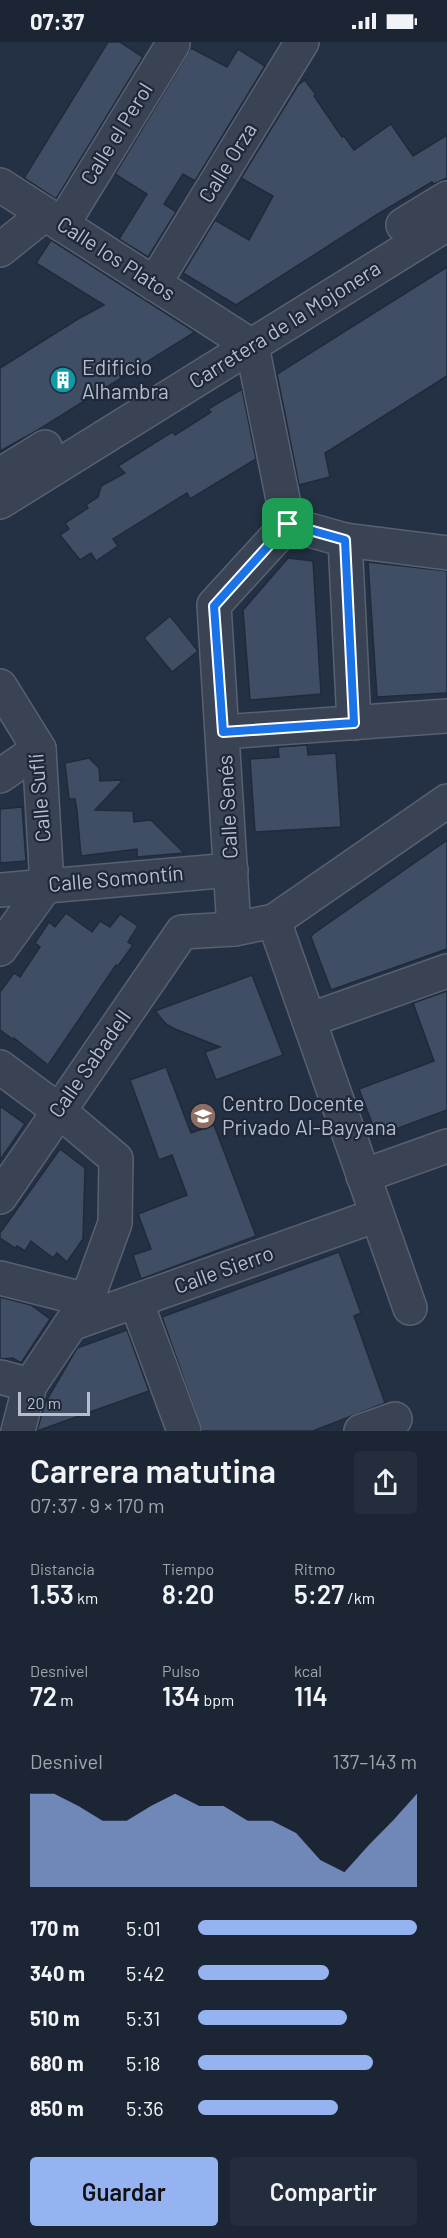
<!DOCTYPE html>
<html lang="es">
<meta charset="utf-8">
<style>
:root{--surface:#1b2533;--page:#242d3b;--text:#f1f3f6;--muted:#a0a5ac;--accent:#95b2f1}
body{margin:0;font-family:Barlow,sans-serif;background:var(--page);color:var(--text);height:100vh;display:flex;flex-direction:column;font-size:22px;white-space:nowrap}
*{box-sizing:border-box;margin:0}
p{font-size:20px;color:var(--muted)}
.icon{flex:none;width:33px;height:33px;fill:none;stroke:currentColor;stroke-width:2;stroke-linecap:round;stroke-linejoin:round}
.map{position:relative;height:1389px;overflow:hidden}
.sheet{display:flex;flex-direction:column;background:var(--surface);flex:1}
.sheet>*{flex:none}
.scale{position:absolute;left:18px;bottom:15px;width:72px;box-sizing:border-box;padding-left:6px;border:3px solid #b6becd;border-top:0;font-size:16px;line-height:21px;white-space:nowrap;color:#b6becd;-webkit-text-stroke:4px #1e2839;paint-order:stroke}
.pin{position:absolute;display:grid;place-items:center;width:51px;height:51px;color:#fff;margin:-26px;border-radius:12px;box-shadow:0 3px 9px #0006}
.round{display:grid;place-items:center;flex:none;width:63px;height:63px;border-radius:6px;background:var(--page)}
.head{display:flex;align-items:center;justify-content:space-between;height:102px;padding:0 30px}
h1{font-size:33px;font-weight:600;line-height:45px}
.metrics{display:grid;grid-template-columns:repeat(3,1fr);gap:9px;height:102px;padding:6px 30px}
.metrics div{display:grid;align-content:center}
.metrics b{font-size:26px;font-weight:600}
.metrics small{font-size:16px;font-weight:400}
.metrics p{font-size:16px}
.chart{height:168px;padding:12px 30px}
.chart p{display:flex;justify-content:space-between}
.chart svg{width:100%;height:108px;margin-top:6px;fill:var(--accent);opacity:.7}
.action{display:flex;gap:12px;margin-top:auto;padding:12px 30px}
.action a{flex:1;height:69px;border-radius:6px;background:var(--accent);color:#111;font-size:24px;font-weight:600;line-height:69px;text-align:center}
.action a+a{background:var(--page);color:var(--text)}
ul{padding:0 30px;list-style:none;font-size:20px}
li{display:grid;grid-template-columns:96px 72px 1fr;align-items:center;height:45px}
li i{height:15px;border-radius:8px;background:var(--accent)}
.status{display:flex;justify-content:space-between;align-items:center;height:42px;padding:0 30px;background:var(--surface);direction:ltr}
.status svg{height:16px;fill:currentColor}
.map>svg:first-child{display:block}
.building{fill:#404e65;stroke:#202a3b;stroke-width:1.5}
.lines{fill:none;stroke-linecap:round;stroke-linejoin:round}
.minor-casing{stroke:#576171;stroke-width:36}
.minor{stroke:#394354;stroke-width:33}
.route-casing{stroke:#fff;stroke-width:12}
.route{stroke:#1a73e8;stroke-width:8}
.labels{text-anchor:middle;stroke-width:4.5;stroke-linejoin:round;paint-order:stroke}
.street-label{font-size:21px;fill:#b6becd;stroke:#1e2839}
.poi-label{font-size:21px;fill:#b6becd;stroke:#1e2839;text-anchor:start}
</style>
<div class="status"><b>07:37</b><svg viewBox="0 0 49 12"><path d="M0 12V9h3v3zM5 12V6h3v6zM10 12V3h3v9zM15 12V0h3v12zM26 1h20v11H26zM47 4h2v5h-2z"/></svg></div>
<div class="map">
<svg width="447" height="1389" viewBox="0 0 447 1389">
<rect width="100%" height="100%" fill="#243144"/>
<!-- building -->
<g class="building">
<polygon points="108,0 120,0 143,15 56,157 24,136"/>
<polygon points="191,6 227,25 238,7 265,24 195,139 183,132 164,162 176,170 148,215 119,197 147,152 115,132"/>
<polygon points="305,38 316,53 314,54 342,95 344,94 354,108 391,82 413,114 447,93 447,136 434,142 432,140 378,172 236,263 183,231 215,178 249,198 273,154 241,136 298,43"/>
<polygon points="51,198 195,290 38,388 0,409 0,326 78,277 104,263 36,221"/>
<polygon points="447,225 447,334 325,411 330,435 299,443 277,332"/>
<polygon points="242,347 256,417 190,457 187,451 113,497 118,504 96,519 91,511 80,518 60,493 69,487 65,481 88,466 86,463 98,455 101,444 125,431 118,424 172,390 175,393 211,370 208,367"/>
<polygon points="288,516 313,519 321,652 250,658 243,568"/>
<polygon points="368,520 447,529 447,651 377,655"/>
<polygon points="170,574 198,609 172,630 144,596"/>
<polygon points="307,703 308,713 336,711 341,785 255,790 250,717 279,715 278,705"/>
<polygon points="89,716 99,726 100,739 123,738 95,768 133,769 134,780 151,778 184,811 137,815 137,807 81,814 77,769 75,757 69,757 65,721"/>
<polygon points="22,765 26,819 0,821 0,767"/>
<polygon points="447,798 447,907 331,948 311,895 313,892"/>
<polygon points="66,871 92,890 100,879 110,885 120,872 138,884 128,900 133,903 118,924 116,923 48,1023 14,996 14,998 0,988 0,950 14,931 20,935 40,905 35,901 49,880 55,885"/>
<polygon points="252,933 283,1013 216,1038 205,1010 220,1005 175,987 166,982 155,969"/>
<polygon points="447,949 447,1068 377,1094 359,1047 434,1019 413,961"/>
<polygon points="166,1025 191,1091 214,1083 256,1194 141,1237 133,1213 151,1207 138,1172 187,1153 172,1113 159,1118 130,1038"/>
<polygon points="0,1064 25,1082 0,1118"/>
<polygon points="60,1107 85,1126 83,1197 67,1220 57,1211 53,1216 31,1199 25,1209 17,1204 15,1206 0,1196 0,1191"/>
<polygon points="339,1210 361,1271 354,1274 385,1361 313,1389 202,1389 162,1275"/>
<polygon points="0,1255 31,1263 50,1277 21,1321 13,1316 0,1317"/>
<polygon points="127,1288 149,1349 37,1389 45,1361 77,1306"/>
</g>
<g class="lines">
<defs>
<g id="minor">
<polyline points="0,143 252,304 288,482"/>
<polyline points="62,183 173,2"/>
<polyline points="403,183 447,156"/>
<polyline points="0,208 45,172"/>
<polyline points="154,242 302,0"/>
<polyline points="0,433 45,405"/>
<polyline points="0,460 447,182"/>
<polyline points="288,482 345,498 447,511"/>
<polyline points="345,498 354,681"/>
<polyline points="0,644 39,707 47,842 0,907"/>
<polyline points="223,690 447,674"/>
<polyline points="0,734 39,707"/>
<polyline points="0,848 231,828"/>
<polyline points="274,879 410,1266"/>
<polyline points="234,887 214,563 288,482"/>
<polyline points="309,978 447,929"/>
<polyline points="0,1025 58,1068 116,1117 115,1181 87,1258 30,1343 18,1389"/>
<polyline points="363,1134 447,1104"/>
<polyline points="0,1155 182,890 234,887 274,879 447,759"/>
<polyline points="0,1236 87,1258"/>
<polyline points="136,1259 184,1389"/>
<polyline points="71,1282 377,1173"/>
<polyline points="0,1335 30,1343"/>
<polyline points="361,1389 395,1377"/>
</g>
</defs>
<!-- minor casing -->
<use href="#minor" class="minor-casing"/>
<!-- minor -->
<use href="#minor" class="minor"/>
</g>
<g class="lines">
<defs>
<polygon id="route" points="288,482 345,498 354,681 223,690 214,564"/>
</defs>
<!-- route casing -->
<use href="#route" class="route-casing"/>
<!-- route -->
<use href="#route" class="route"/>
</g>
<!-- icons -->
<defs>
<symbol id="building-disc" viewBox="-11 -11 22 22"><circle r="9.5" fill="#0f9aa8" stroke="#1e2839"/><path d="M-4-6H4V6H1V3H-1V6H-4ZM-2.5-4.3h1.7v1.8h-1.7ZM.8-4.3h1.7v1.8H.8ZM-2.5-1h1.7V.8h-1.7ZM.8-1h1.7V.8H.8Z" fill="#fff"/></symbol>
<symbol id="university-disc" viewBox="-11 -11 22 22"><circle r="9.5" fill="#8d6e63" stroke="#1e2839"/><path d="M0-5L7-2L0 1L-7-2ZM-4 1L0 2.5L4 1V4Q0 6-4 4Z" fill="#fff"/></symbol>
</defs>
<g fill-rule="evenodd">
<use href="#building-disc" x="48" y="323" width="30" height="30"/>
<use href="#university-disc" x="188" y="1059" width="30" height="30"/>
</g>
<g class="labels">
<!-- street labels -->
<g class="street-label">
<text transform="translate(117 92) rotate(-58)" y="7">Calle el Perol</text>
<text transform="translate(228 121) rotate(-58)" y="7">Calle Orza</text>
<text transform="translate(116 217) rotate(33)" y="7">Calle los Platos</text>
<text transform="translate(285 283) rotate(-32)" y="7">Carretera de la Mojonera</text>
<text transform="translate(40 756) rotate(-95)" y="7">Calle Suflí</text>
<text transform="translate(228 765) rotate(-93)" y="7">Calle Senés</text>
<text transform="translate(116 837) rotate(-5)" y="7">Calle Somontín</text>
<text transform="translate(90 1022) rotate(-55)" y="7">Calle Sabadell</text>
<text transform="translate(224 1228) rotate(-20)" y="7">Calle Sierro</text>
</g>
<!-- poi labels -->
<g class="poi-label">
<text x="82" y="333">Edificio<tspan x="82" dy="24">Alhambra</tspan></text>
<text x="222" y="1069">Centro Docente<tspan x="222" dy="24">Privado Al-Bayyana</tspan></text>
</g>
</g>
</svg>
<div class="scale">20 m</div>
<div class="pin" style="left:288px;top:482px;background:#1e9e55"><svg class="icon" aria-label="arrive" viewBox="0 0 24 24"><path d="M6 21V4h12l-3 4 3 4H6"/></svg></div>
</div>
<section class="sheet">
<div class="head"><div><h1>Carrera matutina</h1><p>07:37 · 9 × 170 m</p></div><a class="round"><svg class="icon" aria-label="share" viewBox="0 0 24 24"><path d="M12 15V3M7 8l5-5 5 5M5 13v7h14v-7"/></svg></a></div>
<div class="metrics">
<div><p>Distancia</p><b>1.53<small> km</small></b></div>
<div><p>Tiempo</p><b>8:20</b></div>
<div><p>Ritmo</p><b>5:27<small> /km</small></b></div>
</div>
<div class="metrics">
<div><p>Desnivel</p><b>72<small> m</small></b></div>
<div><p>Pulso</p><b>134<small> bpm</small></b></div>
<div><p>kcal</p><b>114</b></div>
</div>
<div class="chart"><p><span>Desnivel</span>137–143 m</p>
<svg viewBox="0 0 160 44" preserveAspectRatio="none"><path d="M0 44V6L10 6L20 11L30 17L40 17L50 11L60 6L70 11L80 11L90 17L100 17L110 22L120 33L130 38L140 27L150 17L160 6V44z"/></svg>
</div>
<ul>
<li><b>170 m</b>5:01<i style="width:100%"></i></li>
<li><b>340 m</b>5:42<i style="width:60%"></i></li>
<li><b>510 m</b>5:31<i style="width:68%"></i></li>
<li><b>680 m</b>5:18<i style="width:80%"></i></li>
<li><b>850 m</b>5:36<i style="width:64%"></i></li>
</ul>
<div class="action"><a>Guardar</a><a>Compartir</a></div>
</section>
